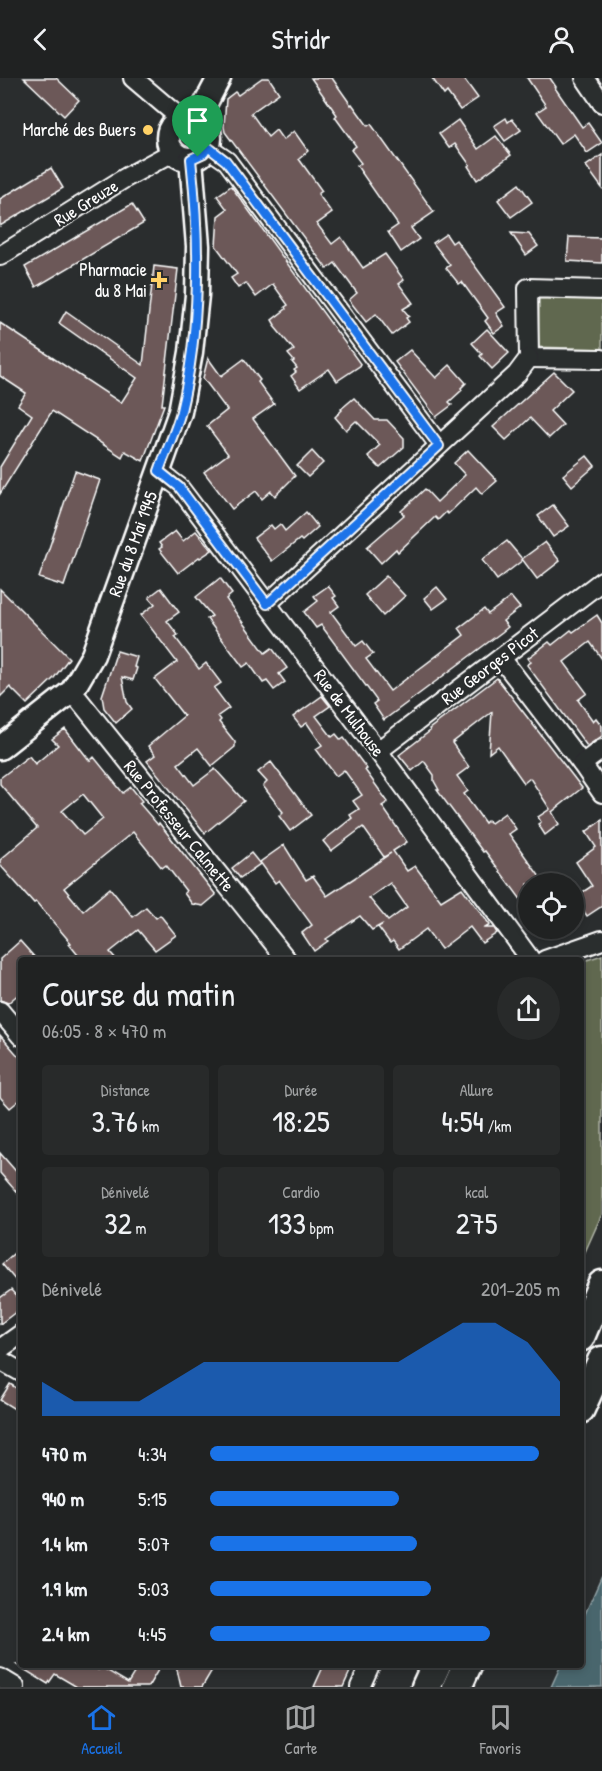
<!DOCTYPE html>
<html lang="fr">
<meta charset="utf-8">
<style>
:root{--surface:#202222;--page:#282a2a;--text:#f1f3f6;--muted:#a2a4a5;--line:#3d3f40;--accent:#1a73e8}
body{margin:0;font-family:"Patrick Hand",sans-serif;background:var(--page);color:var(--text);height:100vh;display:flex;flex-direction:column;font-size:22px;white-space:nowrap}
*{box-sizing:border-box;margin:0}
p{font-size:20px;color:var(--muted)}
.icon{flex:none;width:33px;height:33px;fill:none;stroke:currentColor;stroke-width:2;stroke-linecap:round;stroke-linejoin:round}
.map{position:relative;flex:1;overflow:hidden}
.side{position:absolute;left:18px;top:879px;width:566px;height:711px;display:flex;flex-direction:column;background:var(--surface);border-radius:6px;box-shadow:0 3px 9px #0003,0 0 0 2px var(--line)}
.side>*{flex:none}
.fabs{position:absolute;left:518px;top:795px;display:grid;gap:12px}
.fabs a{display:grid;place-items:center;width:66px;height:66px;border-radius:50%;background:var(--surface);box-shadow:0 3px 9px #0003,0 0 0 2px var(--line);font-size:30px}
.pin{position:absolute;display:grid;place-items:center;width:51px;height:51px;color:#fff;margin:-62px -26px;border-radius:50% 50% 50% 0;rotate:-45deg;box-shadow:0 0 6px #0007}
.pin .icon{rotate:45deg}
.round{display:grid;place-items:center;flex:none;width:63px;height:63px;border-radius:32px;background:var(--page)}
.headline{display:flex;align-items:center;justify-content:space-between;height:102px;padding:0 24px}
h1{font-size:33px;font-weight:600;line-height:45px}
.stats{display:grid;grid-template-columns:repeat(3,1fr);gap:9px;height:102px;padding:6px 24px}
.stats div{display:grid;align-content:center;border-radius:6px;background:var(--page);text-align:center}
.stats b{font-size:30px;font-weight:600}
.stats small{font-size:16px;font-weight:400}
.stats p{font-size:16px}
.chart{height:168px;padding:12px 24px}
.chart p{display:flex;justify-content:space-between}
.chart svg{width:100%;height:108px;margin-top:6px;fill:var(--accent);opacity:.7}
ul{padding:0 24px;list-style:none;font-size:20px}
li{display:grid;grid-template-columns:96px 72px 1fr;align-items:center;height:45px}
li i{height:15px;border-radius:8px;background:var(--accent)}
header{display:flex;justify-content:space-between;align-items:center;height:78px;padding:0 24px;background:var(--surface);font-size:27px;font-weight:600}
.tab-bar{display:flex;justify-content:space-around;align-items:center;height:84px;border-top:2px solid var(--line);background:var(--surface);font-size:16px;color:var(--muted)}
.tab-bar a{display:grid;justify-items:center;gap:3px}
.tab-bar .on{color:var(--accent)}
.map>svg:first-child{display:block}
.green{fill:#60684f;stroke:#b0b4a7;stroke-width:1.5}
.water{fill:#49666d;stroke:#92a3a7;stroke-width:1.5}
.building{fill:#6c5958;stroke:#fff;stroke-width:1.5;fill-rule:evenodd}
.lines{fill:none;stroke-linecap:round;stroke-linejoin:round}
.minor-casing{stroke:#fff;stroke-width:22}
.tertiary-casing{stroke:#fff;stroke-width:27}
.trunk-casing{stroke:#fff;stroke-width:33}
.minor{stroke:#2a2d2e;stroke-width:18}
.tertiary{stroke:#2a2d2e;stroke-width:22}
.trunk{stroke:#2a2d2e;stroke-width:28}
.route-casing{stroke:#fff;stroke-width:12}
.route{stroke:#1a73e8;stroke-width:8}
.poi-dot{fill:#ffd166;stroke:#2a2d2e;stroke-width:2}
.labels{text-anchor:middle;stroke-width:4.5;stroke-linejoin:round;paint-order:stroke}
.poi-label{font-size:18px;fill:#fff;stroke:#2a2d2e;text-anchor:end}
.street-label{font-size:18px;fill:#fff;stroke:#2a2d2e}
</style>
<header><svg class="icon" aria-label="back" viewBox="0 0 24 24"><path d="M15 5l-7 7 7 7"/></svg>Stridr<svg class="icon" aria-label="person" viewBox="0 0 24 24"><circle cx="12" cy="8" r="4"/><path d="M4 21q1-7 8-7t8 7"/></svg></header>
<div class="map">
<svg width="602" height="1609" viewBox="0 0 602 1609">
<rect width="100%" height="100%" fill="#2a2d2e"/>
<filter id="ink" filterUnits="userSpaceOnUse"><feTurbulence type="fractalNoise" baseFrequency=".0167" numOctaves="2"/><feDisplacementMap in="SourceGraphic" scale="12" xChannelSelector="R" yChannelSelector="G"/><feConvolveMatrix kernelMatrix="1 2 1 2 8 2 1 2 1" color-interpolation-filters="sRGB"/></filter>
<g filter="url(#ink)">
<!-- green -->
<g class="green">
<polygon points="539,218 602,220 602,271 538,269"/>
<polygon points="602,877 602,1136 585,1174 580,1169 581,884"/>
</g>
<!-- water -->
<polygon class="water" points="602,1498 602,1609 551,1609 561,1587 580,1587 581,1545"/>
<!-- building -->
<g class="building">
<polygon points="24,0 56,0 79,22 64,38"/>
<polygon points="262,0 269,0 279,15 251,35 268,59 276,52 283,62 294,53 308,73 299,81 322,113 318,116 332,135 317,146 332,166 341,159 363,190 385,176 404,202 399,206 413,225 403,231 409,238 406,240 409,244 392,257 376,236 366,244 349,222 357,215 335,185 327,191 225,54 224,49 226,21 235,14 238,17"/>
<polygon points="311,0 332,0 351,27 352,26 368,48 371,46 434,134 411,150 419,161 401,174 388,154 398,147 357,88 361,85 351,72 356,68 335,39 337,37"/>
<polygon points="432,0 466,0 464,1 478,20 460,32 447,14 444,17"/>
<polygon points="527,0 550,0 556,9 555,10 582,49 588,45 602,65 587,75 574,56 560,66 537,34 546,28"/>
<polygon points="506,40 508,44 512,41 521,52 505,63 494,48"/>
<polygon points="458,42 478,71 496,58 511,77 477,102 468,88 470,87 455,66 449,70 439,56"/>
<polygon points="602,77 602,110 586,88"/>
<polygon points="51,90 63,110 0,148 0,121"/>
<polygon points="519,106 532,124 511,139 498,122"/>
<polygon points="231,108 361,287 337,303 329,291 300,311 291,298 296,294 294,292 297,290 292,284 294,283 288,276 294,272 274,248 275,247 272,242 286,231 285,229 288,227 273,206 256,219 246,205 238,210 231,200 237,196 216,168 218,138 227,131 217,118"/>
<polygon points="132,126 144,145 36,209 25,189"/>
<polygon points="511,155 529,156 538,168 526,177"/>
<polygon points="446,156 452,165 456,162 505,229 496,235 504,248 494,255 485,243 488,240 462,204 459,206 446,190 450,187 433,165"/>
<polygon points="569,159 602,160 602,185 567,183"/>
<polygon points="154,188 178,191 162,327 164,327 143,383 125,373 122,379 52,333 0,416 0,389 32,337 18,327 26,315 0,298 0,245 121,325 137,300 59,245 66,233 143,287"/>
<polygon points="487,251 509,275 492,291 480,278 482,276 472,265"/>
<polygon points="410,272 436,300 450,287 466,305 461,310 462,312 449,324 452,327 436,339 395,284"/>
<polygon points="208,280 221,298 244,281 260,302 258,304 274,326 253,341 295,398 275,418 271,413 262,421 256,413 232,431 204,394 228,376 207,348 227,332 203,300"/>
<polygon points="554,294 572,312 550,333 563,347 549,360 530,340 506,362 493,349"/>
<polygon points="354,320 375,342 387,342 404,360 404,369 380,390 368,378 380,367 356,343 346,352 335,339 342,332 341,331"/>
<polygon points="468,372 497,403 482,416 476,409 448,436 446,434 438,442 435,439 398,474 396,471 381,485 367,469 404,437 401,433 425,411 437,424 465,397 454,385"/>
<polygon points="312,373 323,385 308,399 297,388"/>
<polygon points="587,378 595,388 572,408 563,397"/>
<polygon points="75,393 100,402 64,508 39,500"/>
<polygon points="553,427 569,448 553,459 538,438"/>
<polygon points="306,434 318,449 302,463 300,461 272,483 254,460 271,447 274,451 280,446 285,453"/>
<polygon points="175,453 183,463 196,453 212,472 200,480 199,479 178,495 159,471 162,469 159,465"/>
<polygon points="507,463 523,482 497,502 482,482"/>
<polygon points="545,464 560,483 537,501 522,481"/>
<polygon points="386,498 405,518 383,538 365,517"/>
<polygon points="220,500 232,516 226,521 243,545 265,575 272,570 287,590 279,596 285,604 274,612 267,603 263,605 249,585 243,589 207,541 212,538 196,519"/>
<polygon points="328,508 336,518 333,520 339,528 331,534 356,568 363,563 373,576 366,581 390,613 464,557 459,550 484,531 488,536 511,519 520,530 503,543 508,549 502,554 384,642 373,626 377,623 321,547 316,550 304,534 318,523 314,518"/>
<polygon points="437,509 447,521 433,531 424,520"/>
<polygon points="161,510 179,534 167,543 178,557 175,559 199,591 206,585 221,605 214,610 229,630 218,638 221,642 219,644 235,664 235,669 212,688 198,670 178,686 194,707 215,691 244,723 205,755 147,683 155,677 148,668 184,638 155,601 177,584 141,537 155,526 149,519"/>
<polygon points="0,511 69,580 54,600 27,626 10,609 0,619"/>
<polygon points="597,537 602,545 602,581 590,564 564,584 587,615 578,622 593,643 596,640 602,648 602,658 587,668 527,587 531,584 528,580 549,564 552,567 571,552 573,554"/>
<polygon points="117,573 137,579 134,589 137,590 133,602 122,599 127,624 132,631 116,645 104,630 102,618"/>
<polygon points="497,600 582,710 552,734 559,746 545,757 538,746 541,744 538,739 550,731 530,700 524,705 498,668 489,675 492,634 452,665 469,689 457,698 468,713 464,716 485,745 488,742 491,745 505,735 516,751 509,756 545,806 528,806 528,831 485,773 483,774 437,712 439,712 434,703 434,697 424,683 412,693 399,677 430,653 429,651"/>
<path d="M322,618L330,628L316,638L332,659L336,656L341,662L344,660L367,691L365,692L388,724L382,728L407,764L393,773L407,793L415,788L441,823L462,810L490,847L485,850H494L497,855L482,865L470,849L441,871L426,851L399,871L393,863L390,865L378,849L383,846L372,852L360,838L326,861L328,863L314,873L302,855L312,847L279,802L275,805L260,784L284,767L306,802L313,798L327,818L356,799L391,775L384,779L363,749L331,773L323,763L352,740L350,737L359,731L353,723L362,717L344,692L336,698L316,671L322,667L307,645L301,649L293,639ZM390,805L407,829L388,843L369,820Z"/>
<path d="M65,651L90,683L94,679L123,715L131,709L142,723L139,725L158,747L159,745L216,817L203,828L192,826L184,815L186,813L166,787L162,790L133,754L64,810L83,833L110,810L133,839L146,829L156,840L160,837L176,857L155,872L138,852L110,874L117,882H82L69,866L71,865L36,824L34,825L0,787V782L37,750L0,706V700L29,678L35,686L58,667L52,661ZM83,716L103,741L83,757L62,733Z"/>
<polygon points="271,684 311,737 290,753 279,738 283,734 263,708 267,704 258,694"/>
<polygon points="602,742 602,828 587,838 575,819 592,808 576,784 596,769 586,754"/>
<polygon points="251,775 260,786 240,800 232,790"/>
<polygon points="20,863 37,882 21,882 21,914 8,925 0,922 0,881"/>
<polygon points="0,957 21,981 21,1021 10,1030 0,1019"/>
<polygon points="0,1075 21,1099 21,1119 0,1095"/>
<polygon points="21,1169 21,1209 2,1186"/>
<polygon points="11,1212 21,1223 21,1230 0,1246 0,1220"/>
<polygon points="10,1306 21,1313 21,1335 0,1322"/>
<polygon points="17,1587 89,1587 98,1592 103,1590 128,1605 139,1587 161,1587 148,1609 77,1609 55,1596 48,1606"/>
<polygon points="176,1587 215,1587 202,1609 181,1609"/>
<polygon points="324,1587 353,1587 343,1609 314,1609"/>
</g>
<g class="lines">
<defs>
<g id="minor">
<polyline points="133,0 180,40"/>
<polyline points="585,0 602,25"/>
<polyline points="208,70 227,83 439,367"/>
<polyline points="0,178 125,100 173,74"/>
<polyline points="602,212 528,210 529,280 602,281"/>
<polyline points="159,394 179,409 378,673 531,882"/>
<polyline points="267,526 517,296 529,280"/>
<polyline points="501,580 582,686 602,715"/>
<polyline points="72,613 287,882"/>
<polyline points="378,673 602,503"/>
<polyline points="582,686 602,671"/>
<polyline points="545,882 602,862"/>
<polyline points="0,933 21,958"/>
<polyline points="0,1271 21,1256"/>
<polyline points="0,1282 21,1294"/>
<polyline points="0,1600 15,1609"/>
<polyline points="360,1609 370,1587"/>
</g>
<g id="tertiary">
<circle cx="189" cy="60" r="21"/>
<polyline points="198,40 219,0"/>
<polyline points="0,670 72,613 93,577 180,334 191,274 197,217 198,168 191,81"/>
</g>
<g id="trunk">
<polyline points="580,1259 602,1207"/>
<polyline points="580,1331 602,1283"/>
<polyline points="426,1609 436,1587"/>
<polyline points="457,1609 467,1587"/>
</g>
</defs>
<!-- minor casing -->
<use href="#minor" class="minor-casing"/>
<!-- tertiary casing -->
<use href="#tertiary" class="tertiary-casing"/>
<!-- trunk casing -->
<use href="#trunk" class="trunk-casing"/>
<!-- minor -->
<use href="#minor" class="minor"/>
<!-- tertiary -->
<use href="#tertiary" class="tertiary"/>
<!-- trunk -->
<use href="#trunk" class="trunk"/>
</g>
</g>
<g class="lines" filter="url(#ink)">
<defs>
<path id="route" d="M208,69L226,83L439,368L267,526L179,409L159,393C166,373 176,353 181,333C201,250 200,165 191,81L204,75Z"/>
</defs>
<!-- route casing -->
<use href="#route" class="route-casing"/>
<!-- route -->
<use href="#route" class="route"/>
</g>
<!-- markers -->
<g class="poi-dot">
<circle cx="148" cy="52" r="6"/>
<path d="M156 193h6v6h6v6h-6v6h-6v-6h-6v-6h6z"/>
</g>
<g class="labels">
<!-- poi labels -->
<g class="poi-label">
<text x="136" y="58">Marché des Buers</text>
<text x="147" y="198">Pharmacie<tspan x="147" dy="21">du 8 Mai</tspan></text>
</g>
<!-- street labels -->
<g class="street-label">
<text transform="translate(86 125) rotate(-32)" y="6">Rue Greuze</text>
<text transform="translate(133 466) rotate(-70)" y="6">Rue du 8 Mai 1945</text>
<text transform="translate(490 588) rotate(-37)" y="6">Rue Georges Picot</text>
<text transform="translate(349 635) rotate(53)" y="6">Rue de Mulhouse</text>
<text transform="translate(179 748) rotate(51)" y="6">Rue Professeur Calmette</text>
</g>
</g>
</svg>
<div class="fabs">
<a><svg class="icon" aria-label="locate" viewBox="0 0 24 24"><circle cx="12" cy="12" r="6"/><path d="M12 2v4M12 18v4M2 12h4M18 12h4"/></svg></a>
</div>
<div class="pin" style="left:198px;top:79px;background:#1e9e55"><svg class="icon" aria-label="arrive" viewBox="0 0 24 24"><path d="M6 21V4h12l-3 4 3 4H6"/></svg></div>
<section class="side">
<div class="headline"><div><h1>Course du matin</h1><p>06:05 · 8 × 470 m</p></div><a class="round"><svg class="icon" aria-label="share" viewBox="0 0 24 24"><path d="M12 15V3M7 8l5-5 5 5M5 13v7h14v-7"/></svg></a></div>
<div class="stats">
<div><p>Distance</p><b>3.76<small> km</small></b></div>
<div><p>Durée</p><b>18:25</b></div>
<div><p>Allure</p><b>4:54<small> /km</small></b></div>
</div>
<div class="stats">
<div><p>Dénivelé</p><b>32<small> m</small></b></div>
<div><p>Cardio</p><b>133<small> bpm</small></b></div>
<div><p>kcal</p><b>275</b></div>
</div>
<div class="chart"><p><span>Dénivelé</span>201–205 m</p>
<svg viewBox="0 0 160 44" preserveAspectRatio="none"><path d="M0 44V30L10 38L20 38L30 38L40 30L50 22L60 22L70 22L80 22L90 22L100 22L110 22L120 14L130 6L140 6L150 14L160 30V44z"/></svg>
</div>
<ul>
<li><b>470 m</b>4:34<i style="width:94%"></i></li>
<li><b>940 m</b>5:15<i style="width:54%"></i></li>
<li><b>1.4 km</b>5:07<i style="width:59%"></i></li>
<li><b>1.9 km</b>5:03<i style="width:63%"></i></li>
<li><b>2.4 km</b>4:45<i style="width:80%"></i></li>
</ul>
</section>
</div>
<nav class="tab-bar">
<a class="on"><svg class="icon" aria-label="home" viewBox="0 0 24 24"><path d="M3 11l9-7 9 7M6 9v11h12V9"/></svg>Accueil</a>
<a><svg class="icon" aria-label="map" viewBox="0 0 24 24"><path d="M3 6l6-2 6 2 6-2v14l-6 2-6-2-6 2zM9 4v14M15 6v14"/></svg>Carte</a>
<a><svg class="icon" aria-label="saved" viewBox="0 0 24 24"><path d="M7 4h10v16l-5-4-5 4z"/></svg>Favoris</a>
</nav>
